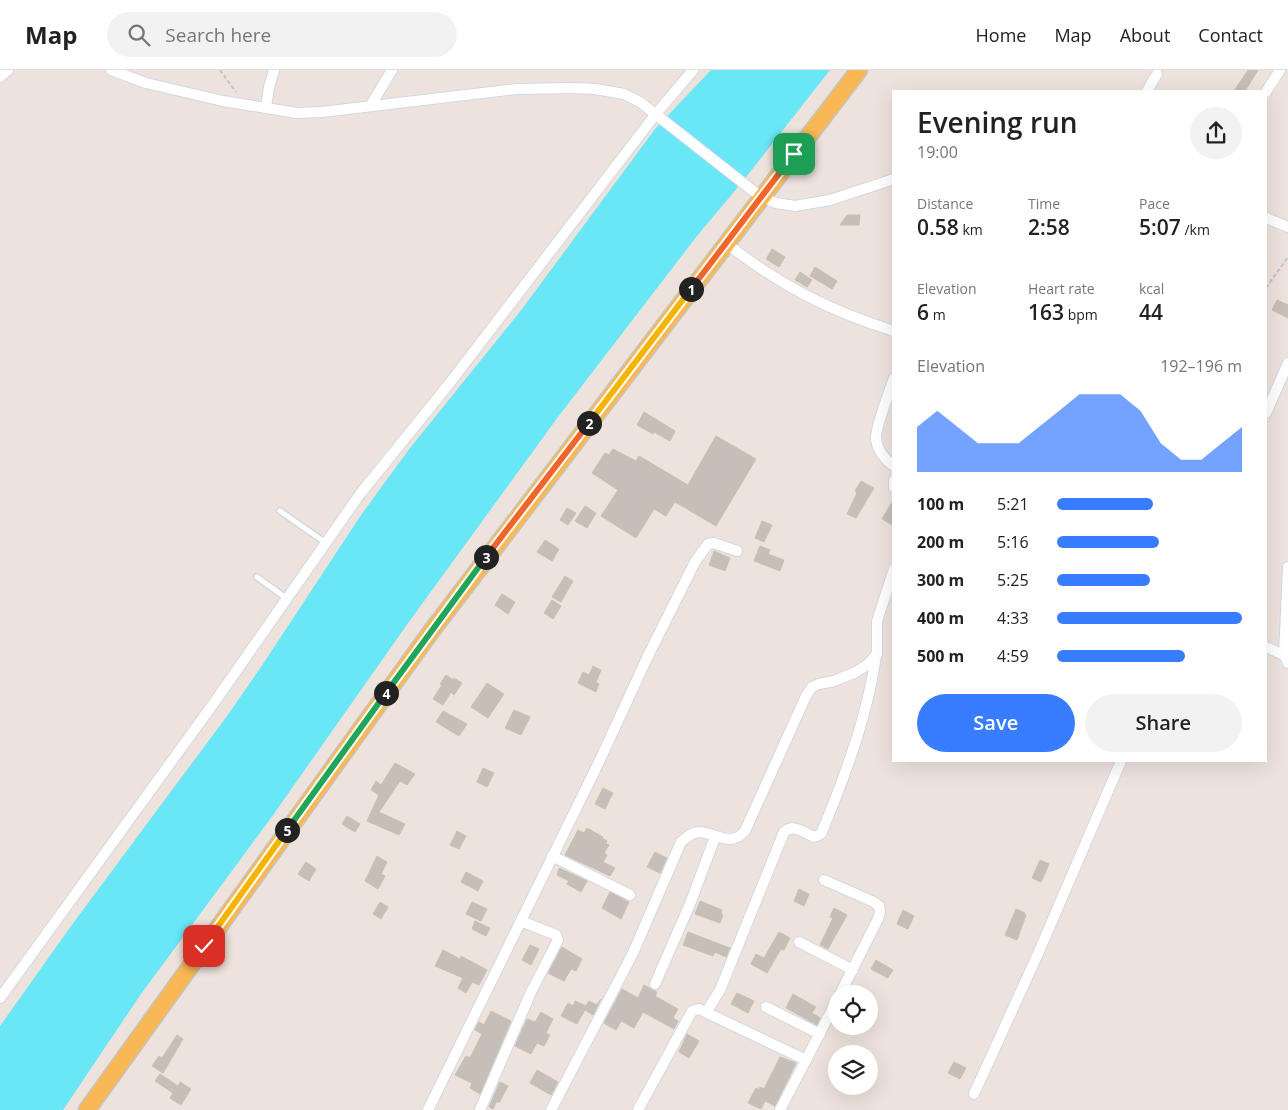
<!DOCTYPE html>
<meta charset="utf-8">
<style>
:root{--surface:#fff;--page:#f2f2f2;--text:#222;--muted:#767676;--line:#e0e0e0;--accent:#387dff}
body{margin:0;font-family:"Open Sans",sans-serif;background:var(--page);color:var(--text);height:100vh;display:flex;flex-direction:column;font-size:19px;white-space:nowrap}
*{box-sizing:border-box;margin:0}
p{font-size:16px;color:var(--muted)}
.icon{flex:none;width:28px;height:28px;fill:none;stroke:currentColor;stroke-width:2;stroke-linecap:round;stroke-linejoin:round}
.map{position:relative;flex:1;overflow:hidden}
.side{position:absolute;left:892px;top:20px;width:375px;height:672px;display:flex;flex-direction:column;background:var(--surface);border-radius:0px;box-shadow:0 5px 20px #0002}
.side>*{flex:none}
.buttons{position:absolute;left:828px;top:915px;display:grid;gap:10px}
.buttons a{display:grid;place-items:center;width:50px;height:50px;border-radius:50%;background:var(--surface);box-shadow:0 5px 20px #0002;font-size:25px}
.pin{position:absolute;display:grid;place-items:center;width:42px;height:42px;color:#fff;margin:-21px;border-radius:10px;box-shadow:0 2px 8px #0006}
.km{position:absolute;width:25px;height:25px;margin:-12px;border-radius:50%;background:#222;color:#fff;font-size:14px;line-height:25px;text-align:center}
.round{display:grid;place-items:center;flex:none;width:52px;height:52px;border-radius:26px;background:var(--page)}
.overview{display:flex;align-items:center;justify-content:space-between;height:85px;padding:0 25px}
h1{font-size:28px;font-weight:600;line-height:38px}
.figures{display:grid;grid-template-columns:repeat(3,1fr);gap:8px;height:85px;padding:5px 25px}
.figures div{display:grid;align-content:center}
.figures b{font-size:21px;font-weight:600}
.figures small{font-size:14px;font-weight:400}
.figures p{font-size:14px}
.chart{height:140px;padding:10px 25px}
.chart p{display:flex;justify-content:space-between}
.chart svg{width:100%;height:90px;margin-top:5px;fill:var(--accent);opacity:.7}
.primary-button{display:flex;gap:10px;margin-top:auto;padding:10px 25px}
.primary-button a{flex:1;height:58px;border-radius:30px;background:var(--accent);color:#fff;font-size:20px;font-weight:600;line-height:58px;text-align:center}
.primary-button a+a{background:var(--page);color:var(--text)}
ul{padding:0 25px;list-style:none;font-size:16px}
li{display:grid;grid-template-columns:80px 60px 1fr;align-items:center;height:38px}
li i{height:12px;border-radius:6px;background:var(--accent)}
header{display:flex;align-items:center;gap:30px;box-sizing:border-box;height:70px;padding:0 25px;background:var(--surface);border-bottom:1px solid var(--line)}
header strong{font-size:24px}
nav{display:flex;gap:28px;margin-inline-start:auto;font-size:18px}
.search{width:350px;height:45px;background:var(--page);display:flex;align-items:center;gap:12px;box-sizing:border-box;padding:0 18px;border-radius:28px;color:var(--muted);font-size:19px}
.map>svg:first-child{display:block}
.water{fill:#69e7f6}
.building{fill:#c6bfb8;stroke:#c9bfb6}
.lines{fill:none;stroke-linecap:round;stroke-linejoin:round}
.lane-casing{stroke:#d1d8e5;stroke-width:8}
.street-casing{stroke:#d1d8e5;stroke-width:12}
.primary-casing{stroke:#c4c4c4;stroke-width:19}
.path{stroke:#c4c4c4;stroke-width:2;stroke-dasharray:4 2.5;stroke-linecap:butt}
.lane{stroke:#fff;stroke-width:5}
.street{stroke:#fff;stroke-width:10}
.primary{stroke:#f9b856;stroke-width:16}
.split-1-casing{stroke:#fff;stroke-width:10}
.split-2-casing{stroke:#fff;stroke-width:10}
.split-3-casing{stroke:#fff;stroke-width:10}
.split-4-casing{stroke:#fff;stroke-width:10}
.split-5-casing{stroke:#fff;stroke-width:10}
.split-6-casing{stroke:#fff;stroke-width:10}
.split-1{stroke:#f0652b;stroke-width:6}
.split-2{stroke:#f5b400;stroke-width:6}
.split-3{stroke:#f0652b;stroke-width:6}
.split-4{stroke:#22a559;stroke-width:6}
.split-5{stroke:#22a559;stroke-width:6}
.split-6{stroke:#f5b400;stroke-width:6}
</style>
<header>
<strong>Map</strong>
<div class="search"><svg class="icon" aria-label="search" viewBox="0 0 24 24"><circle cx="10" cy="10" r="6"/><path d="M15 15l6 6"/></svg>Search here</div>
<nav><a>Home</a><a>Map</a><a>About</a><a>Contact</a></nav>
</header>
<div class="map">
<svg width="1288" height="1040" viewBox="0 0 1288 1040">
<rect width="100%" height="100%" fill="#eee3dc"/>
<!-- water -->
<polygon class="water" points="711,0 830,0 743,111 697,166 558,347 406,556 271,748 141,924 63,1040 0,1040 0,956 71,856 227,646 261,597 361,445 410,378 522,239 655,59"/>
<!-- building -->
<g class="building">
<polygon points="1248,0 1258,0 1245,21 1234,21"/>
<polygon points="847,145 860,145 859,155 840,155"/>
<polygon points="772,179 785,187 779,197 766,189"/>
<polygon points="815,197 837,211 832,219 810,206"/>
<polygon points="800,202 812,210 807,217 795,210"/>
<polygon points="1277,230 1288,235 1288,248 1272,240"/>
<polygon points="644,342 675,361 670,371 654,362 653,364 637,355"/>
<polygon points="716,366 756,389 716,456 675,432 666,446 654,439 636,468 601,446 618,420 592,403 605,383 609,385 613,379 636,391 639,386 688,415"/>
<polygon points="861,411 874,418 856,448 847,444 857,423 855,421"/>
<polygon points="894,429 894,456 882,449"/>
<polygon points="585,436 596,443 587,458 575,451"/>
<polygon points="567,438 576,443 568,455 560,450"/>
<polygon points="762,451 772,455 764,472 755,468"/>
<polygon points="545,470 559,479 552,491 537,482"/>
<polygon points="760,476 770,480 768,484 784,490 780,501 754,491"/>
<polygon points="714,481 730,488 725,501 709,495"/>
<polygon points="565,506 573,511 561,532 552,527"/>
<polygon points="502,524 515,532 508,544 495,535"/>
<polygon points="552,530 561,536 553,549 544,543"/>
<polygon points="593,596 601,600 596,612 599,614 596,622 578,613 583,602 589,605"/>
<polygon points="446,605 453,610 454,608 462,613 454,625 451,622 443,635 433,629 442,615 440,614"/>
<polygon points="487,613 504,624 488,648 471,637"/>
<polygon points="514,640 530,647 521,665 505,658"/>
<polygon points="443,641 467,654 459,666 436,652"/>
<polygon points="395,693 415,704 407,715 400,711 379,742 405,754 399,765 367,751 379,725 371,720 376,711 381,715"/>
<polygon points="483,698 494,703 487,717 477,712"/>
<polygon points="603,718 613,723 605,739 595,734"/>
<polygon points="347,746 360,754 355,762 342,754"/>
<polygon points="587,758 603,767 602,768 607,771 606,774 609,775 604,783 607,785 603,792 615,798 610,806 565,785 578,760 584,763"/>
<polygon points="457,761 466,766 459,779 450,775"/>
<polygon points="655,782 667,788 660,803 647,797"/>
<polygon points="377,786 387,792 381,804 385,806 378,819 365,811"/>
<polygon points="1040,790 1049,794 1041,812 1032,808"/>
<polygon points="306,792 316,799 309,811 298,804"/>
<polygon points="559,798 587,811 581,822 567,814 569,811 557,805"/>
<polygon points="466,802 483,811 478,821 461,812"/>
<polygon points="799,819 809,824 804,836 794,831"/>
<polygon points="610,822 629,832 621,849 602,838"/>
<polygon points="700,831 722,840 721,844 723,845 720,853 695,844"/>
<polygon points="380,832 388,837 381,849 373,844"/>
<polygon points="472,832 487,839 481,851 466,844"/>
<polygon points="834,838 847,845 828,879 820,875 833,848 830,847"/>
<polygon points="1016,839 1025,843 1024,844 1026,845 1017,870 1005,865"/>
<polygon points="903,840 914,846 908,859 897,854"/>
<polygon points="475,851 490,858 486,866 472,859"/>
<polygon points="688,862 730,878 726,887 715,882 713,886 683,875"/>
<polygon points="779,862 790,868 784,880 781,879 767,903 751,894 756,884 764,888"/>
<polygon points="530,875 539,879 531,895 522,890"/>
<polygon points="562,877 582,889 576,901 571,899 564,911 548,903"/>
<polygon points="443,880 460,889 461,886 487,900 479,915 472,912 466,923 458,918 463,908 435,896"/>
<polygon points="876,890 893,900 888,908 871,899"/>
<polygon points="644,915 657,922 655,926 678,939 673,948 678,951 674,959 643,942 634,958 621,951 616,960 604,953 622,919 638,928"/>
<polygon points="737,923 754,931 748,943 731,934"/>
<polygon points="793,924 816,937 812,943 820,948 817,955 786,938"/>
<polygon points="601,929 593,945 585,940 577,954 561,946 568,933 573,936 575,931 586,936 589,931 597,935"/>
<polygon points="491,941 511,951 480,1024 470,1018 472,1013 455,1005 466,986 470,988 482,964 475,960 476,957 479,952 484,955"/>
<polygon points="541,942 553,949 546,963 550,965 544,976 537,973 531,984 515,976 527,949 535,952"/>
<polygon points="687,964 699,971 689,988 679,982"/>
<polygon points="177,965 183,969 163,1003 152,996 159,986 162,988"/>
<polygon points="780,987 796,993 775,1036 765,1031 761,1039 748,1033 756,1018 759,1020 760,1017 764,1019"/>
<polygon points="954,992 966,998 960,1009 948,1003"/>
<polygon points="537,1000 558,1012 551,1025 530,1013"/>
<polygon points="160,1004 178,1016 180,1012 191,1019 181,1035 170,1028 173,1023 155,1011"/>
<polygon points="500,1012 508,1016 499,1033 497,1031 493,1039 489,1037"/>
</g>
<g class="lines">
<defs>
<g id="lane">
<polyline points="280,441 326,473"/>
<polyline points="257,507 286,528"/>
</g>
<g id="street">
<polyline points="111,0 146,13 223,31 297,43 322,42 517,19 575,18 595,19 624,24 640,32 752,120 761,127 776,133 795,136 830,130 894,109"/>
<polyline points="0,7 8,0"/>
<polyline points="1147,21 1157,4"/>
<polyline points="1266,22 1280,0"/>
<polyline points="371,35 392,0"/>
<polyline points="266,37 269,17 274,0"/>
<polyline points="1266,148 1288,157"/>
<path d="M726,173C779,215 830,241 894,261"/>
<path d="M894,308C890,320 876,356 876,367C876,379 885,390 894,396"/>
<polyline points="1266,343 1288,293"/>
<polyline points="894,410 894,418"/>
<polyline points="1288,497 1284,585 1288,593"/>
<polyline points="1266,577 1284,585"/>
<polyline points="552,786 630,825"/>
<polyline points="824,810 874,832 879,836 880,842 878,849 840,924"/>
<polyline points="799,872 853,900"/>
<polyline points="655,914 690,834 715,767"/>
<polyline points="0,928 216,630 360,424 449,314 655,45 693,0"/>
<polyline points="766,937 820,964"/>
<path d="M707,941L720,920L784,762C794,753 804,763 814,767L821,764C844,709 868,645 876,585"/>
<polyline points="974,1024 1037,886 1121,691"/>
<polyline points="428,1040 598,694 647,588 695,492 708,474 714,473 737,481"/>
<polyline points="480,1040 531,922 558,870 556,865 521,851"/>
<path d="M551,1040L633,883L681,772C686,768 692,762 699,762C717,763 730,778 745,761L806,626L812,617L819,614L834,611L856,602L867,595L877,584V551L894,499"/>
<polyline points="638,1040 692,941 699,939 806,990"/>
<polyline points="780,1040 836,932"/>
</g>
<polyline id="primary" points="87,1040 430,563 859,0"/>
</defs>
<!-- lane casing -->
<use href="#lane" class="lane-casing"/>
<!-- street casing -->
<use href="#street" class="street-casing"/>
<!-- primary casing -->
<use href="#primary" class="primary-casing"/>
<!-- path -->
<g class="path">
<polyline points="220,0 236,22"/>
<polyline points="1266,218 1288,187"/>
</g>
<!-- lane -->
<use href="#lane" class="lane"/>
<!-- street -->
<use href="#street" class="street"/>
<!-- primary -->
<use href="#primary" class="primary"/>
</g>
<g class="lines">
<defs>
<polyline id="split-1" points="691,219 794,84"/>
<polyline id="split-2" points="589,353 691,219"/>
<polyline id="split-3" points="486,487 589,353"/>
<polyline id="split-4" points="386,623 486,487"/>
<polyline id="split-5" points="287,760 386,623"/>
<polyline id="split-6" points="204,876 287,760"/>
</defs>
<!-- split-1 casing -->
<use href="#split-1" class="split-1-casing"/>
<!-- split-2 casing -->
<use href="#split-2" class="split-2-casing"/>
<!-- split-3 casing -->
<use href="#split-3" class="split-3-casing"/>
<!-- split-4 casing -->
<use href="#split-4" class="split-4-casing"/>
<!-- split-5 casing -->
<use href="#split-5" class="split-5-casing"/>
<!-- split-6 casing -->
<use href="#split-6" class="split-6-casing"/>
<!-- split-1 -->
<use href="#split-1" class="split-1"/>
<!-- split-2 -->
<use href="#split-2" class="split-2"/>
<!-- split-3 -->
<use href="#split-3" class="split-3"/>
<!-- split-4 -->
<use href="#split-4" class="split-4"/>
<!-- split-5 -->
<use href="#split-5" class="split-5"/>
<!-- split-6 -->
<use href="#split-6" class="split-6"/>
</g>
</svg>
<div class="buttons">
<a><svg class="icon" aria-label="locate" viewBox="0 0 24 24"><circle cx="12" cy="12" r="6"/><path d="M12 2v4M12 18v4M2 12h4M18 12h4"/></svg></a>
<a><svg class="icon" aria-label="layers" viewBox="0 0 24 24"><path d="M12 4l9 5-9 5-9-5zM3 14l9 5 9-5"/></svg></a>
</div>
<div class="pin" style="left:794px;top:84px;background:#1e9e55"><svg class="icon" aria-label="arrive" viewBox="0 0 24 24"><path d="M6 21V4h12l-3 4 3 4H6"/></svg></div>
<div class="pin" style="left:204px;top:876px;background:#d93025"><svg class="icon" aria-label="check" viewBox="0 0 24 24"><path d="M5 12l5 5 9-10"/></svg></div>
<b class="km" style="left:691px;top:219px">1</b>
<b class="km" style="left:589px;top:353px">2</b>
<b class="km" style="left:486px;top:487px">3</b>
<b class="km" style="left:386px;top:623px">4</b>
<b class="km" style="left:287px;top:760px">5</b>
<section class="side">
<div class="overview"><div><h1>Evening run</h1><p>19:00</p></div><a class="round"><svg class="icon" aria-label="share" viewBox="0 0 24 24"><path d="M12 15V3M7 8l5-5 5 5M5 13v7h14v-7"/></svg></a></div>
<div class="figures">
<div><p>Distance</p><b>0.58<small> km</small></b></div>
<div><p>Time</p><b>2:58</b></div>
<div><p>Pace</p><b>5:07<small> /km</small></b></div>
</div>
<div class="figures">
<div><p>Elevation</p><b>6<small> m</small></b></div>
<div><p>Heart rate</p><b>163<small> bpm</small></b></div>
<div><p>kcal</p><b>44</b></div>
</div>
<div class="chart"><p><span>Elevation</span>192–196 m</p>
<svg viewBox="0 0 160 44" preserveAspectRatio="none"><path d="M0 44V22L10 14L20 22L30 30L40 30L50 30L60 22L70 14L80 6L90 6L100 6L110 14L120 30L130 38L140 38L150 30L160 22V44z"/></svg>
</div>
<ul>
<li><b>100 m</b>5:21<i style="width:52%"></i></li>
<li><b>200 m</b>5:16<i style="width:55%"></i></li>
<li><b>300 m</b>5:25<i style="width:50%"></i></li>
<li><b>400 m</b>4:33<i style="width:100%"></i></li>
<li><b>500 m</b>4:59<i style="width:69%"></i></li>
</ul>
<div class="primary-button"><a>Save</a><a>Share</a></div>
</section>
</div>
